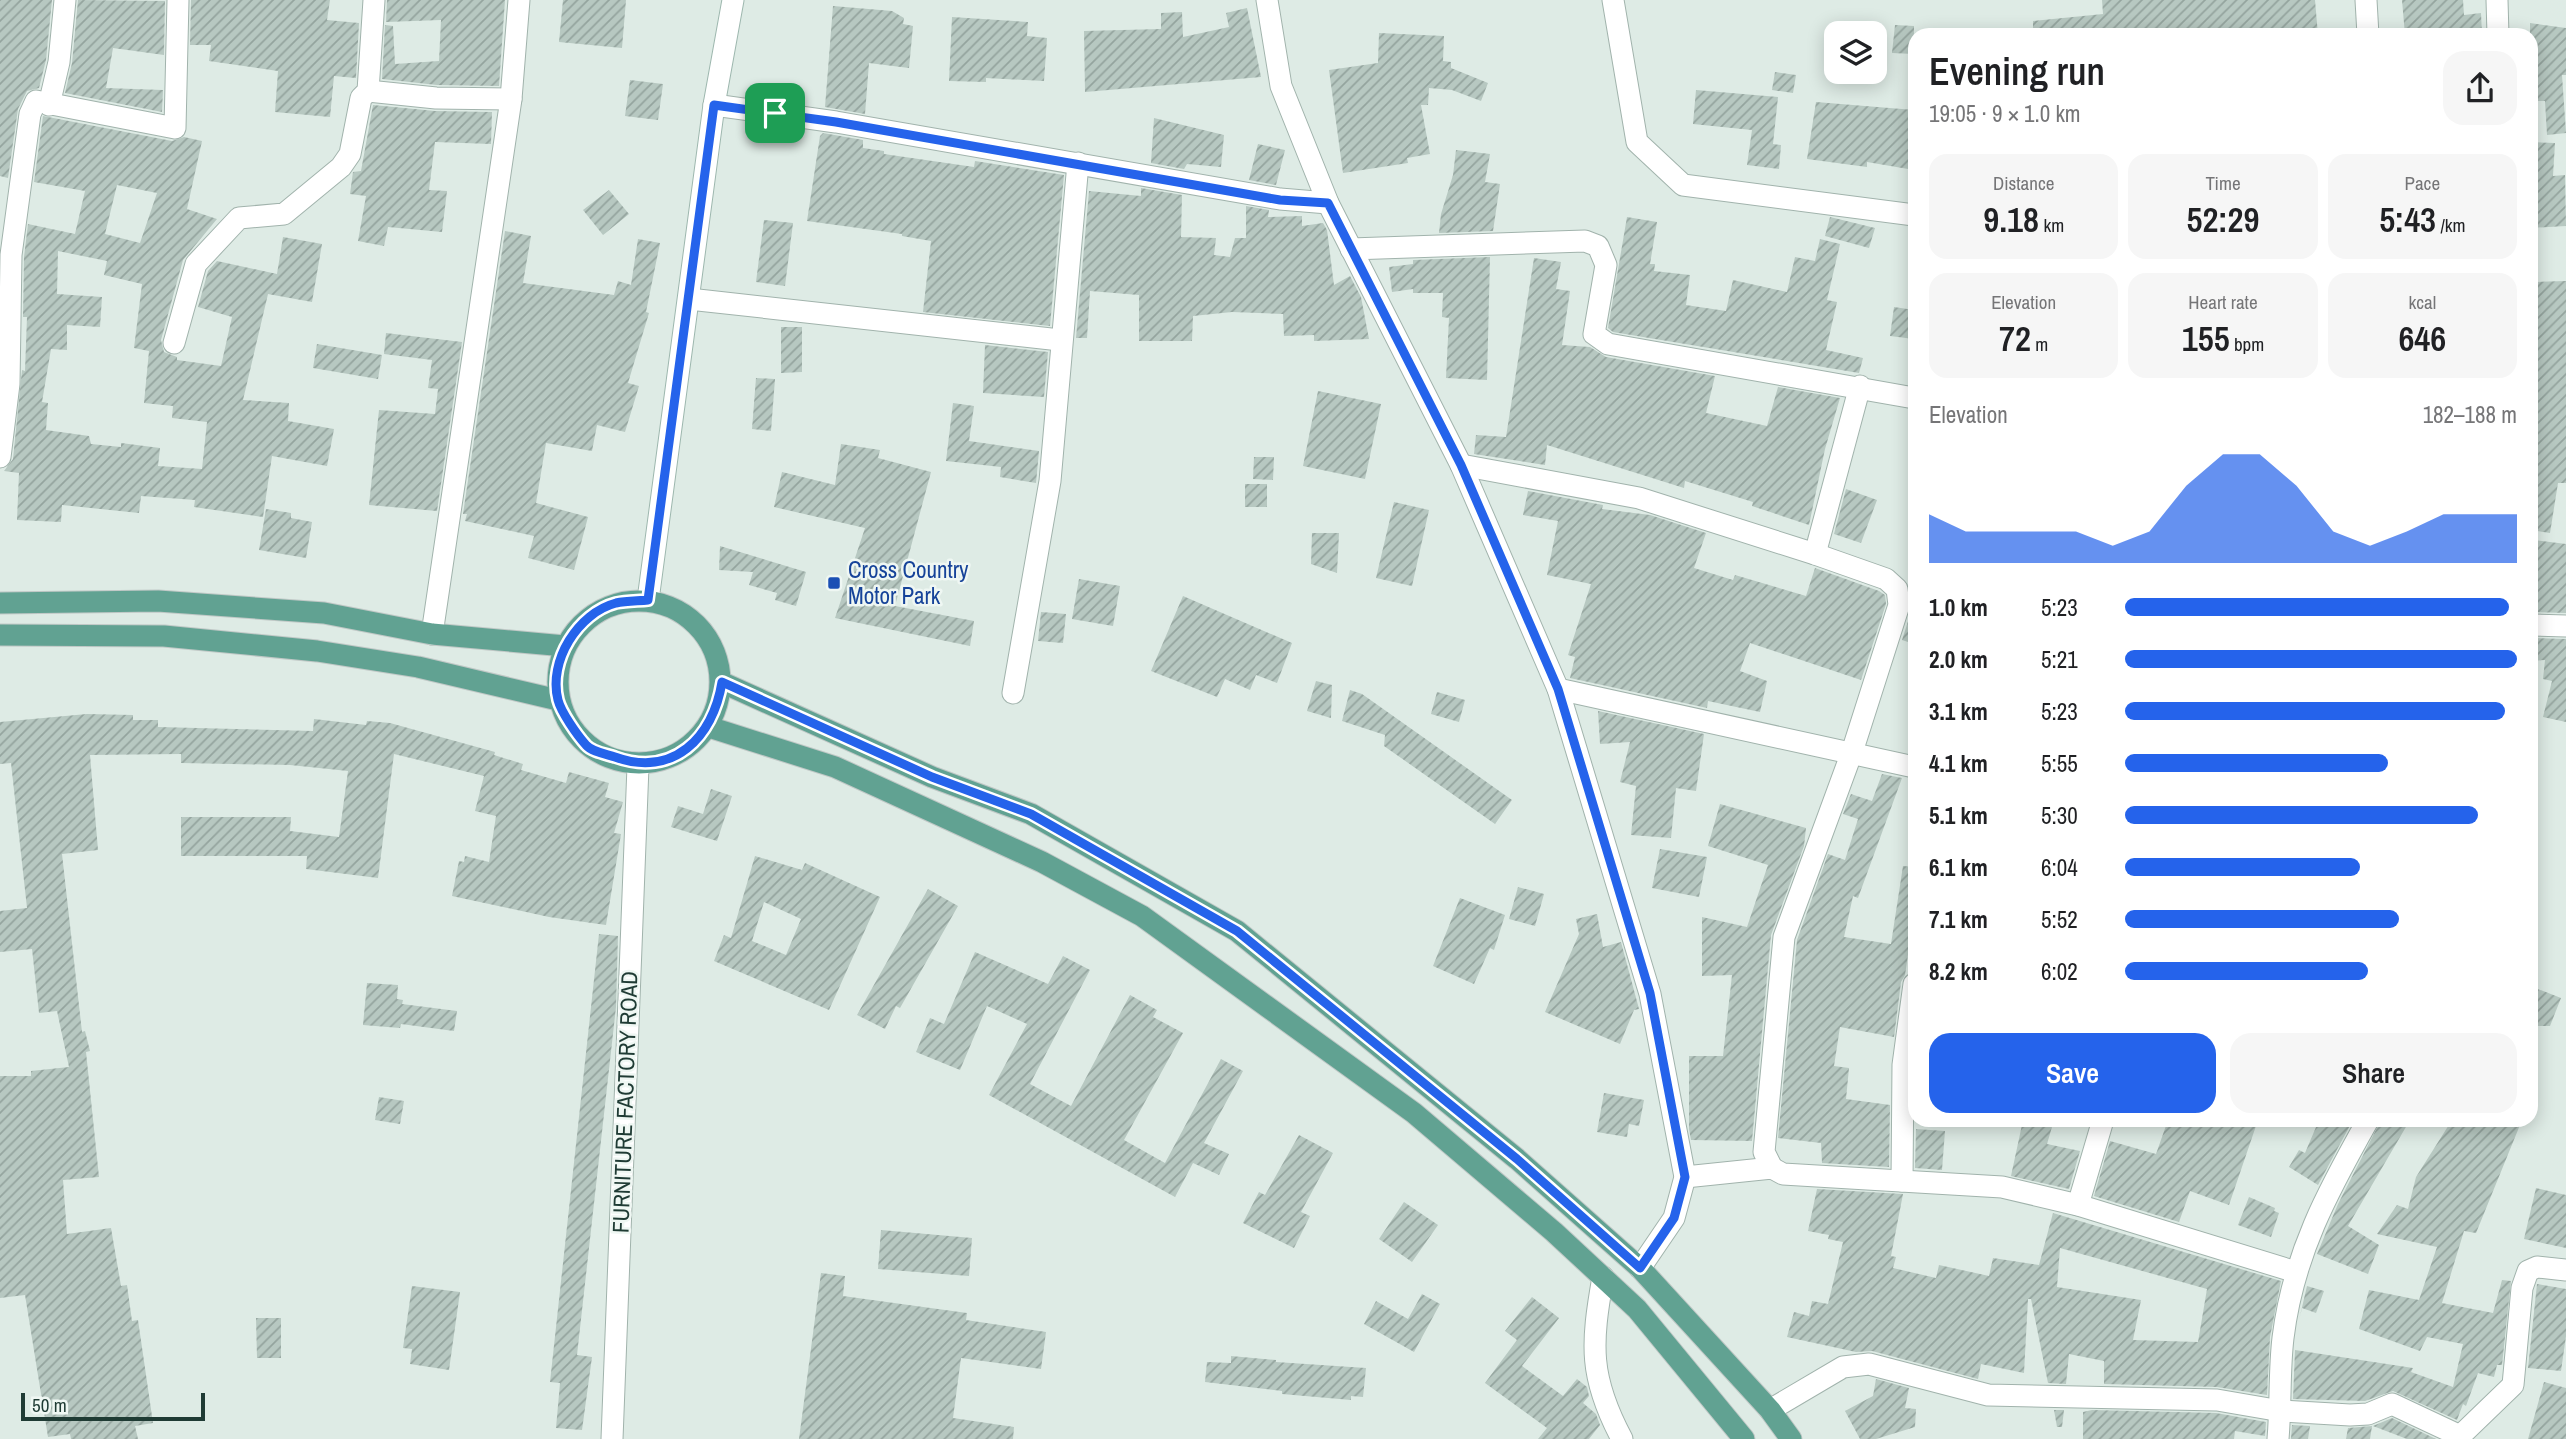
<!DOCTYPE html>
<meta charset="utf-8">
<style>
:root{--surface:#fff;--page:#f6f6f6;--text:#202124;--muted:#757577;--accent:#2563eb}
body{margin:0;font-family:"Archivo Narrow",sans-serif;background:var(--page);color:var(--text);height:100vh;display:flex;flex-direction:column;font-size:26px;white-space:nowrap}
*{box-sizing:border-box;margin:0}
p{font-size:23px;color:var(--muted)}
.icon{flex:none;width:38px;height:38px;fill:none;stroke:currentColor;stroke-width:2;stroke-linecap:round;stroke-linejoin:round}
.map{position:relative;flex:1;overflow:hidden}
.sheet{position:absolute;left:1908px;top:28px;width:630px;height:1099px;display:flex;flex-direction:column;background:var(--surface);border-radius:21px;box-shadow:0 4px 18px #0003}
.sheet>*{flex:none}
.fabs{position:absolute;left:1824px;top:21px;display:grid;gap:14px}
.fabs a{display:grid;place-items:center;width:63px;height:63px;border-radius:14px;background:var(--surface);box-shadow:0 4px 18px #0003;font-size:35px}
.scale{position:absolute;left:21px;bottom:18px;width:184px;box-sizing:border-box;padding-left:7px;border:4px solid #1f3b34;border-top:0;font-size:19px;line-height:24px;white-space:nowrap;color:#1f3b34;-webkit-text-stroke:5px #eff7f3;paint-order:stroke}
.pin{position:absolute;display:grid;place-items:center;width:60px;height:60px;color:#fff;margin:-30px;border-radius:14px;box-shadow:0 4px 10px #0006}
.round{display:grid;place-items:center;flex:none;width:74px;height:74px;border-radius:21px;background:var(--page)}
.summary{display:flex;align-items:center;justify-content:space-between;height:119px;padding:0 21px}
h1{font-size:38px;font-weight:600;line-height:52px}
.stats{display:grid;grid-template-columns:repeat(3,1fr);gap:10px;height:119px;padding:7px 21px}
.stats div{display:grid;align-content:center;border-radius:18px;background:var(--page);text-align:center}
.stats b{font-size:35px;font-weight:600}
.stats small{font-size:19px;font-weight:400}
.stats p{font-size:19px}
.chart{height:196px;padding:14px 21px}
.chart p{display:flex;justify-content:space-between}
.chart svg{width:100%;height:126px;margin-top:7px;fill:var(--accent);opacity:.7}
.action{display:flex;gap:14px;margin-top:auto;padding:14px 21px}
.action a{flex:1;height:80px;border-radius:21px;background:var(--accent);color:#fff;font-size:28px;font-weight:600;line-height:80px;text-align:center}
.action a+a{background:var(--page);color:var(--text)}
ul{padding:0 21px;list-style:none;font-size:23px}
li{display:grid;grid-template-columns:112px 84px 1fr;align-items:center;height:52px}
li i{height:18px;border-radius:9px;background:var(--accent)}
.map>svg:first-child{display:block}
.building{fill:url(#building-hatch);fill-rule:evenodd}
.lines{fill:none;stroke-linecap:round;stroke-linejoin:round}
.street-casing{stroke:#a1b3ac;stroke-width:23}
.secondary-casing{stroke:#9db7ae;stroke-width:23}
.primary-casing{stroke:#c0c8c6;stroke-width:23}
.street{stroke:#fff;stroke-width:21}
.secondary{stroke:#fff;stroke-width:21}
.primary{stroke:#61a292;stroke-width:21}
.route-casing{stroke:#fff;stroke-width:14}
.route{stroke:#2563eb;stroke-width:9}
.transit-dot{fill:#1a4fb4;stroke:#eff7f3;stroke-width:2.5}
.labels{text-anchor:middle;stroke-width:5;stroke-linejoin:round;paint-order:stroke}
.transit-label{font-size:23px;fill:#164399;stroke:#eff7f3;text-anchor:start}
.street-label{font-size:23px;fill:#1f3b34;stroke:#eff7f3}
</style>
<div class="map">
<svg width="2566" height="1439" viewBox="0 0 2566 1439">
<defs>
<pattern id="building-hatch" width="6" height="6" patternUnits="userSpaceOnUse" patternTransform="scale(1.75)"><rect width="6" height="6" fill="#b7c8c1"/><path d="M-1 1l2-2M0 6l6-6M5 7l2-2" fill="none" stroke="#94a49e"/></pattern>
</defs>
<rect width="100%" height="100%" fill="#deebe5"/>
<!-- building -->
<g class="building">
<polygon points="0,0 52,0 46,60 39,88 27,91 18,109 8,178 0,176"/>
<polygon points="78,0 165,1 164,55 113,48 106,88 163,90 162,112 65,93 72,63"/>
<polygon points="191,0 330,0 327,20 359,23 356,78 334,76 330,117 275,112 278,71 209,61 211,45 190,45"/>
<polygon points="387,0 505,0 499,86 437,85 382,79 385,25 393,26 395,64 439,61 441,20 386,22"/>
<polygon points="563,0 626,0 622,48 559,42"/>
<polygon points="2102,0 2315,0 2318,35 2033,35 2033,21 2103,14"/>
<polygon points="2402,0 2463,0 2464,15 2481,13 2482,35 2405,35"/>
<polygon points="833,6 892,11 904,18 903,24 913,26 909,68 869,63 865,114 825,107"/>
<polygon points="1247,8 1261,77 1085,92 1084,31 1161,29 1161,13 1182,12 1183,37 1229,27 1226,13"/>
<polygon points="952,17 1028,22 1027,36 1047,38 1044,81 986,78 986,82 949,81"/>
<polygon points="2530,23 2566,28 2566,75 2562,75 2566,133 2547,135 2545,101 2530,101"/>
<polygon points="1895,25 1914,26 1914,54 1892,53"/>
<polygon points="1379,33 1444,36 1443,61 1451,62 1451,68 1488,83 1481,101 1452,90 1429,88 1428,105 1421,105 1430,154 1407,158 1408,163 1343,173 1329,70 1378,63"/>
<polygon points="1775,72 1796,75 1793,93 1772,90"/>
<polygon points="630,80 663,84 658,120 625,116"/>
<polygon points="1696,90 1778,97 1773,144 1781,145 1779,169 1747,165 1752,130 1693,124"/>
<polygon points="1816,102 1914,110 1914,170 1867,162 1867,167 1807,159"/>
<polygon points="373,105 435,111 492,112 491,144 435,142 429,190 447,191 442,232 388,227 384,246 358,241 366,196 350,194 353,172 361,171"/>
<path d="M43,116L172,141L184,137L202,141L187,209L217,219L183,260L161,340L164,352L177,357V360L221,366L232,317L198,307L208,271L217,261L277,274L283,237L322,244L312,302L268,294L243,400L289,403L288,421L334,429L327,466L272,456L263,517L194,507L195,500L141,496L139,513L62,505L61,522L17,520L19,473L4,471L13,459L22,370L25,371L27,317H23L24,257L28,224L75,234L85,191L34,182ZM117,185L157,193L140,243L105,234ZM58,251L107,261L104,275L142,284L134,348L149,351L144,403L173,406L172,418L207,422L202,469L158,466L160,448L121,443V447L91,444L89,436L46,430L48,403L42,402L51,349L67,350V325L100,327L102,297L57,294Z"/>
<polygon points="1154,118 1224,135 1221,167 1187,164 1184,169 1151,163"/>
<polygon points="823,133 863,140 863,148 884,151 884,154 974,167 975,161 1064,175 1050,326 923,312 931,241 902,236 902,234 807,221 820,136"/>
<polygon points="2530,142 2555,143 2553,176 2565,175 2566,226 2530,228"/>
<polygon points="1258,144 1285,150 1276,185 1249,180"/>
<polygon points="1456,150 1490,154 1485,182 1500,184 1493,231 1439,233 1441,214 1453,175"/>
<polygon points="1141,188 1182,195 1181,237 1216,238 1214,255 1230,257 1235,238 1246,238 1246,206 1269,210 1268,217 1302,216 1302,226 1323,223 1327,230 1334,285 1350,276 1361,297 1369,339 1314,341 1314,335 1284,336 1283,314 1232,312 1193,316 1192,341 1139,341 1139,295 1090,291 1087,338 1076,338 1089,191 1141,196"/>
<polygon points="609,190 629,214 603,235 583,210"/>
<polygon points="1627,217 1657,222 1650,264 1655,264 1654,271 1690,275 1686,305 1726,311 1733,280 1787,292 1795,257 1815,261 1820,239 1840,244 1827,300 1837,302 1826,350 1863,358 1859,373 1613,332 1608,328"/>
<polygon points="1830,217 1875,228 1869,248 1825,236"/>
<polygon points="764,220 793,223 785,286 756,282"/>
<polygon points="505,231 531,236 523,283 614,295 618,281 631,285 638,239 660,243 646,312 649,313 628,383 639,386 625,432 597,425 592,451 546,443 536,503 588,517 574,570 528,558 534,536 465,521 467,514 463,514"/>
<polygon points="1490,257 1487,380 1446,378 1449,318 1442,317 1443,293 1413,293 1413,289 1392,292 1389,267 1413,264 1413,260"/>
<polygon points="1534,258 1561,262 1556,289 1570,291 1562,345 1590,347 1606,357 1715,376 1706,413 1767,426 1778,387 1840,398 1825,449 1809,525 1752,506 1753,502 1685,481 1684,488 1547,445 1545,465 1474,454 1476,435 1506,437"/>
<polygon points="2566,281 2566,483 2558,483 2550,533 2531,530 2534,513 2530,512 2530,389 2538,326 2534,326 2535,282"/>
<polygon points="1894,307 1914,310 1914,339 1890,336"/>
<polygon points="781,327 802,327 802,372 781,373"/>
<polygon points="386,333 462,342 437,511 369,505 379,410 435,414 438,389 428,388 432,360 384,354"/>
<polygon points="317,344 382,355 378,379 313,368"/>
<polygon points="985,345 1048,352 1044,397 983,393"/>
<polygon points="756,378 775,379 771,431 752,429"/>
<polygon points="1318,391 1381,404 1365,479 1303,466"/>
<polygon points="953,403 974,406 969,441 1039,451 1036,483 1000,477 1001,467 946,461"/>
<polygon points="841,444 880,450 878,458 931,472 895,606 974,621 970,646 835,618 865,528 774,507 782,472 835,485"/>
<polygon points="1254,457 1274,457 1273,480 1253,479"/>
<rect x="1245" y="484" width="22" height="23"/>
<polygon points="1846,489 1877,500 1861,543 1834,534"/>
<polygon points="1528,491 1603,505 1602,509 1650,515 1706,533 1694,568 1733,580 1735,575 1806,596 1815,568 1879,591 1885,595 1886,604 1861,680 1750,643 1740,671 1767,681 1760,712 1708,701 1707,708 1570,678 1575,657 1568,655 1591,584 1547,575 1558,521 1523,515"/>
<polygon points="1394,502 1429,510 1412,586 1376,578"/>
<polygon points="266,509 291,513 291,518 312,522 306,558 259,550"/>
<polygon points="1312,533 1339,533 1337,573 1311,564"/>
<polygon points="2534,540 2566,544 2566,613 2530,612 2537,562 2532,562"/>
<polygon points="720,546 806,572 796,606 775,600 777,593 749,585 753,572 719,570"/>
<polygon points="1079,579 1120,586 1113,626 1072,619"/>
<polygon points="1183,596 1292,643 1277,683 1256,675 1250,690 1225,679 1217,697 1151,671"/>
<polygon points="1911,596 1914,597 1914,644 1902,640 1912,609"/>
<polygon points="1041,612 1066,614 1063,643 1038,641"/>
<polygon points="2530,638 2566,639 2566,722 2543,717 2552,681 2543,679 2545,660 2530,661"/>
<polygon points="1316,681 1332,685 1331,718 1307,711"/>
<polygon points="1350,690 1362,694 1512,800 1495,824 1384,746 1385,735 1342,721"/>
<polygon points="1437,692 1465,700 1459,722 1431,714"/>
<polygon points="1598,711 1704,734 1696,791 1676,788 1671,838 1631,835 1636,786 1620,782 1630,742 1600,744"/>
<polygon points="87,714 133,715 133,720 158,720 158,727 313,731 314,719 366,725 367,721 390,723 495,752 494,755 523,764 521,770 566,783 569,772 609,783 605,797 623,802 614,833 621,834 606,925 549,917 452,896 459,861 464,862 465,856 489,862 496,816 475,811 484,776 394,754 378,878 306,869 307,856 181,856 181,817 291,817 290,831 339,837 348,771 290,765 181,763 181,754 90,755 98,850 62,854 82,1032 85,1031 90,1051 86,1052 99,1177 63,1180 67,1234 111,1228 121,1286 127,1285 132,1321 138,1320 153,1423 135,1426 138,1439 71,1439 70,1434 48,1437 25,1295 0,1298 0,1076 31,1076 31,1071 69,1067 57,1011 39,1013 32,949 0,952 0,911 27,908 11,763 0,764 0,722"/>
<polygon points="1882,774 1902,778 1858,898 1853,896 1844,937 1891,944 1903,866 1914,867 1914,914 1905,975 1901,982 1894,1037 1840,1027 1834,1066 1849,1068 1846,1099 1890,1105 1889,1167 1822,1163 1821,1143 1778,1138 1797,940 1828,854 1845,860 1858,819 1843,814 1851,794 1872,801"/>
<polygon points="711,789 732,796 717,841 671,827 678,806 703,814"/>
<polygon points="1720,804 1806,828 1804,846 1771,935 1752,1141 1691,1140 1689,1129 1689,1056 1723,1056 1732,975 1702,976 1702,917 1747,927 1768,865 1708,846"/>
<polygon points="1660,849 1707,857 1699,897 1652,888"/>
<path d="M755,856L802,870L805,863L880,897L829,1010L714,961L724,935L731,938ZM764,902L801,919L786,955L752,941Z"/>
<polygon points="1518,887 1544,894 1535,926 1509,919"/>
<polygon points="928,889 958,906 900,1008 896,1006 885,1029 857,1015"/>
<polygon points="1460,898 1505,915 1494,950 1490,948 1474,984 1433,966"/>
<polygon points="1597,914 1603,947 1621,942 1639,1009 1634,1010 1620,1044 1545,1012 1579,934 1576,919"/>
<polygon points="599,934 618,936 616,1007 577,1355 592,1357 582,1430 556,1428 560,1383 550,1382"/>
<polygon points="975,952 1048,984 1063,956 1090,970 1030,1084 1071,1106 1130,995 1157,1010 1153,1017 1183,1033 1124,1140 1165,1163 1221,1059 1243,1071 1204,1143 1229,1154 1219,1175 1193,1163 1175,1197 989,1095 1027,1024 987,1006 960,1070 916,1052 930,1018 944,1024"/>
<polygon points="367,983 398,985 397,999 403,1000 402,1004 457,1011 454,1031 401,1024 400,1028 363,1025"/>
<polygon points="2530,986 2561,998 2550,1026 2530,1026"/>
<polygon points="1604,1093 1644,1100 1639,1126 1629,1124 1627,1137 1597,1132"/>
<polygon points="379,1097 404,1101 400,1124 375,1120"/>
<polygon points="2023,1120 2054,1120 2047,1144 2080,1151 2069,1189 2011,1176"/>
<polygon points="2168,1120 2258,1120 2229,1205 2190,1191 2179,1222 2094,1196 2110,1141 2156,1154"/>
<polygon points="2319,1120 2353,1120 2318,1185 2289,1167 2299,1150 2305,1153"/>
<polygon points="2381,1120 2410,1120 2348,1226 2379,1245 2368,1274 2317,1254 2338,1204"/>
<polygon points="2452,1120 2522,1120 2476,1233 2464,1231 2442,1303 2493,1313 2502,1280 2511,1281 2502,1365 2497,1365 2494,1377 2478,1373 2466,1406 2463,1404 2457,1420 2393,1391 2365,1401 2293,1399 2295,1350 2413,1368 2411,1372 2453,1387 2463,1344 2427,1337 2420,1351 2359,1329 2369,1290 2419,1300 2437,1247 2377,1234 2397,1205 2408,1209 2416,1177"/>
<polygon points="1916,1129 1945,1131 1942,1170 1915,1168"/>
<polygon points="1299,1135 1333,1153 1301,1212 1310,1216 1294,1248 1243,1223 1259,1192 1265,1195"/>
<polygon points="2536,1188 2566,1195 2566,1248 2524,1239"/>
<path d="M1817,1189L1903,1194L1891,1256L1896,1257L1893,1268L1936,1278L1939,1265L1989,1276L1993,1258L2039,1265L2053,1213L2281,1281L2270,1337L2267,1395L2217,1387L2104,1384V1361L2069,1354L2066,1384L2048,1383L2031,1299H2028L2024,1373L1981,1364L1978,1379L1872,1351L1856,1352L1787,1337L1794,1312L1809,1316L1812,1301L1828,1304L1843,1242L1828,1239L1829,1235L1808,1231ZM2060,1248L2207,1289L2198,1342L2133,1340L2141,1300L2057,1287Z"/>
<polygon points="2249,1197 2275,1208 2274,1211 2279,1213 2271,1237 2238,1225"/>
<polygon points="1404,1202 1438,1225 1412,1262 1379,1239"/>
<polygon points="881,1230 972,1238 969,1276 878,1269"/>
<polygon points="821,1273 845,1276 843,1296 967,1313 966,1320 1046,1332 1041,1369 961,1358 953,1418 1014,1427 1013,1439 799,1439"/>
<polygon points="2537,1284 2566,1289 2566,1336 2561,1371 2528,1368"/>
<polygon points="412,1286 460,1292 449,1370 410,1364 412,1349 403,1348"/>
<polygon points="2307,1286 2324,1291 2316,1313 2302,1308 2299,1320"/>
<polygon points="1422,1294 1440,1304 1414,1352 1364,1324 1376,1301 1408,1319"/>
<polygon points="1532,1297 1559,1318 1522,1366 1563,1396 1577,1379 1587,1387 1589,1396 1583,1403 1596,1414 1600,1425 1589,1439 1538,1439 1547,1428 1485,1383 1517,1340 1505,1331"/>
<polygon points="256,1318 281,1318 281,1358 257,1358"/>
<polygon points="1231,1356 1276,1360 1276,1362 1366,1368 1363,1397 1351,1396 1351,1400 1282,1394 1282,1391 1205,1382 1207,1362 1231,1363"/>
<polygon points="1876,1379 1909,1388 1905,1408 1916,1409 1915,1427 1876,1439 1860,1439 1845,1411 1873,1396"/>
<polygon points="2544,1382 2566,1388 2566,1439 2528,1439"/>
<polygon points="2054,1410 2064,1410 2062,1427 2057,1427"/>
<polygon points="2092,1410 2216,1413 2266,1422 2265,1436 2235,1431 2234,1439 2083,1439 2083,1412"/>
<polygon points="2392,1418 2436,1439 2407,1439 2373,1426"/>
<polygon points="2292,1425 2310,1426 2308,1439 2291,1439"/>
<polygon points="2372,1426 2370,1439 2346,1439 2348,1428"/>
</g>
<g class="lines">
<defs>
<g id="street">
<polyline points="1267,0 1281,86 1328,203 1461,465 1558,689 1650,994 1685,1177 1674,1218 1640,1268"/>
<polyline points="1613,0 1637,142 1683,185 1914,215"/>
<polyline points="2366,0 2368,35"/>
<polyline points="2497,0 2498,35"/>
<polyline points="368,91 436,98 511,99"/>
<polyline points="49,105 59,62 65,0"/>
<polyline points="714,105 836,122 1280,199 1328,203"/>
<polyline points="1351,249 1585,241 1598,246 1606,265 1594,334 1608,344 1914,398"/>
<polyline points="689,299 1060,340"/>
<polyline points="174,343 196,264 239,218 284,214 341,167 350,154 361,98 368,91 374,0"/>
<polyline points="0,457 9,384 11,255 30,114 36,101 175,128 178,0"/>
<polyline points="1461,465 1639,498 1815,554 1886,579 1897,589 1899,605 1852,752 1784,937 1764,1152 1772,1168"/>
<polyline points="1815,554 1860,386"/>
<polyline points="2530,625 2566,626"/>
<polyline points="432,634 511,99 519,0"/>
<polyline points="1558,689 1914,767"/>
<polyline points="1013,693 1050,481 1078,163"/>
<polyline points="1685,1177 1772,1168 1783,1174 2002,1187 2078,1205 2296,1272"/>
<polyline points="1902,1181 1903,1065 1914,984"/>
<polyline points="2078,1205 2103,1120"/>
<path d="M1603,1277C1591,1345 1589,1377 1622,1439"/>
<polyline points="1770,1410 1843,1367 1869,1364 1988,1395 2217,1400 2281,1411 2350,1415 2368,1414 2392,1404 2458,1435"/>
<polyline points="612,1439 638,766"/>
<path d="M2278,1439C2281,1405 2279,1371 2283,1338C2293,1255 2328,1191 2368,1120"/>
<polyline points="2457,1439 2513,1385 2522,1288 2528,1271 2537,1267 2566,1270"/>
</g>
<polyline id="secondary" points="648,600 714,105 733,0"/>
<g id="primary">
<circle cx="639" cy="682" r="81"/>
<polyline points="0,603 158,601 324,613 432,634 565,646"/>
<polyline points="0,635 164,636 317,651 418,667 558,700"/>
<polyline points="721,682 932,777 1031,814 1237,931 1517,1159 1640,1268 1770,1410 1791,1439"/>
<polyline points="709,727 835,767 1042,862 1142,916 1414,1113 1554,1232 1637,1309 1744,1439"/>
</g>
</defs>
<!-- street casing -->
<use href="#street" class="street-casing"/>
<!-- secondary casing -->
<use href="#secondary" class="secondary-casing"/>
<!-- primary casing -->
<use href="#primary" class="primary-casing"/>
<!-- street -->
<use href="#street" class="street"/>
<!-- secondary -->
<use href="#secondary" class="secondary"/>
<!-- primary -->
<use href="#primary" class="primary"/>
</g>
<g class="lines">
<defs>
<path id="route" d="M714,105L836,122L1280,200L1328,203L1461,465L1558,689L1650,993L1685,1177L1674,1218L1640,1268L1517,1159L1237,931L1031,814L932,777L722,682C713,738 673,778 615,757C606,754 592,752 586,745C577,735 561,712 558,700C548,661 578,613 616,603C626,601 638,601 648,600Z"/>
</defs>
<!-- route casing -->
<use href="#route" class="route-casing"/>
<!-- route -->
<use href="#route" class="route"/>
</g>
<!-- markers -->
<rect class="transit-dot" x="827" y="576" width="14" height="14" rx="3.5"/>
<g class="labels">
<!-- transit labels -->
<g class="transit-label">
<text x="848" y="578">Cross Country<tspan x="848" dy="26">Motor Park</tspan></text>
</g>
<!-- street labels -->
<g class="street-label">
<text transform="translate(625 1102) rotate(-88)" y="8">FURNITURE FACTORY ROAD</text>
</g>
</g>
</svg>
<div class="fabs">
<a><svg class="icon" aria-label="layers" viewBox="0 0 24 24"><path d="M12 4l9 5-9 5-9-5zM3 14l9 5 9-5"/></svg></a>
</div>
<div class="scale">50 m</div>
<div class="pin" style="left:775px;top:113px;background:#1e9e55"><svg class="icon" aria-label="arrive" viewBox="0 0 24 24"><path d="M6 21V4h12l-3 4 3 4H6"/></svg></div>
<section class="sheet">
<div class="summary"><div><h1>Evening run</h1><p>19:05 · 9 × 1.0 km</p></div><a class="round"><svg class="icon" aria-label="share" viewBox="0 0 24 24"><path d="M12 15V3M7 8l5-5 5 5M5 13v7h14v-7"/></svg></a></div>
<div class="stats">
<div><p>Distance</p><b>9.18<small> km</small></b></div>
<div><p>Time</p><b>52:29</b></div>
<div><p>Pace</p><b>5:43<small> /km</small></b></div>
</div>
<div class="stats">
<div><p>Elevation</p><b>72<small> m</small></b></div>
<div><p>Heart rate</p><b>155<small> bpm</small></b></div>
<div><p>kcal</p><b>646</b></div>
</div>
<div class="chart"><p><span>Elevation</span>182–188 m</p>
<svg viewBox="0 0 160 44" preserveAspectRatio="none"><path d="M0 44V27L10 33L20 33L30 33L40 33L50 38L60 33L70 17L80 6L90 6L100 17L110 33L120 38L130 33L140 27L150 27L160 27V44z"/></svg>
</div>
<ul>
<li><b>1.0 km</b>5:23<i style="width:98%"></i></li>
<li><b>2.0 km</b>5:21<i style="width:100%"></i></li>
<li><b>3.1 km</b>5:23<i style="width:97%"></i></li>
<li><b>4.1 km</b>5:55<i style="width:67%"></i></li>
<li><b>5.1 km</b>5:30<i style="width:90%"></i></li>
<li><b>6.1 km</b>6:04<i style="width:60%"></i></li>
<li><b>7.1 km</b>5:52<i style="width:70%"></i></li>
<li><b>8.2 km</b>6:02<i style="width:62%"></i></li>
</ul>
<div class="action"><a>Save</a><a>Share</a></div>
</section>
</div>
